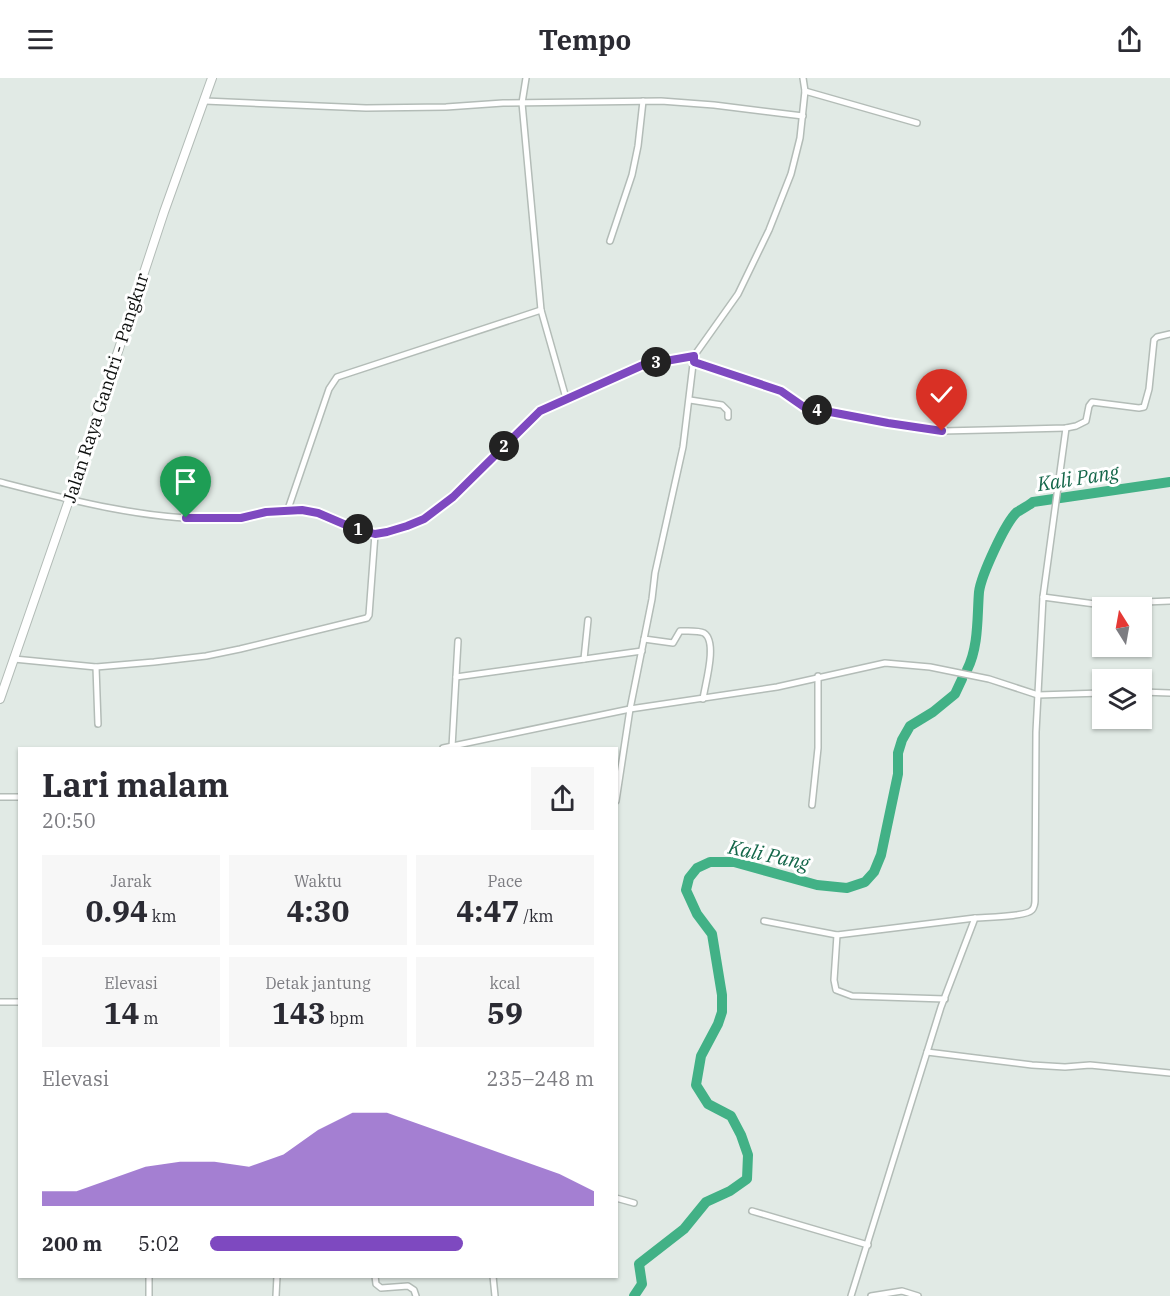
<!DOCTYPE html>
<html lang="id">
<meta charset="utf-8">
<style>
:root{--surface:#fff;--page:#f7f7f7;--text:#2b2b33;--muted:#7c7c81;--accent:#7e49c0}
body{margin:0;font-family:"IBM Plex Serif",serif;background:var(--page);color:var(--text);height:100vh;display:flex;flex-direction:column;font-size:22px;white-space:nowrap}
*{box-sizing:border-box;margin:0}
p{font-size:20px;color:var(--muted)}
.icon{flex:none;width:33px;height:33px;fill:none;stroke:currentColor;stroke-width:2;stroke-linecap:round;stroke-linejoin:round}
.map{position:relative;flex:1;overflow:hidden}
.details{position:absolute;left:18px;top:669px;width:600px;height:531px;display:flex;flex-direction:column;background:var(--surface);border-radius:0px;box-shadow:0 2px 4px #0004}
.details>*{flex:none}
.needle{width:39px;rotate:349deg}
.tools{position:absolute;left:1092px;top:519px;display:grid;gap:12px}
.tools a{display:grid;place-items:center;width:60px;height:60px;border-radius:0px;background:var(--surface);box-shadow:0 2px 4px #0004;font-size:30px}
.pin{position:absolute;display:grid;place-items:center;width:51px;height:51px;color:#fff;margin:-62px -26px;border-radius:50% 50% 50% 0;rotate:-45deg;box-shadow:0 0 6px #0007}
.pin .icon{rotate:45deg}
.km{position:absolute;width:30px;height:30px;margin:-15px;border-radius:50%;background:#222;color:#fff;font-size:16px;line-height:30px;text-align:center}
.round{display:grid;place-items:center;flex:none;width:63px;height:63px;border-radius:0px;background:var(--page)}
.head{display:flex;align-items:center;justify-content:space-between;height:102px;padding:0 24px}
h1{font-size:33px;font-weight:700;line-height:45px}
.metrics{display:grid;grid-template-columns:repeat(3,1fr);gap:9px;height:102px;padding:6px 24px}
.metrics div{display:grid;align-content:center;border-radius:0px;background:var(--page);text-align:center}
.metrics b{font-size:30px;font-weight:700}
.metrics small{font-size:16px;font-weight:400}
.metrics p{font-size:16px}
.chart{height:168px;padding:12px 24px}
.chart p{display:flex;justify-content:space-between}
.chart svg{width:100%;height:108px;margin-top:6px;fill:var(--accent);opacity:.7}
ul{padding:0 24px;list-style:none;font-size:20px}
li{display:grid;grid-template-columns:96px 72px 1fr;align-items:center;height:45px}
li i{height:15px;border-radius:8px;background:var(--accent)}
header{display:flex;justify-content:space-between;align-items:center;height:78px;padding:0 24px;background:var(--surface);font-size:27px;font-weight:700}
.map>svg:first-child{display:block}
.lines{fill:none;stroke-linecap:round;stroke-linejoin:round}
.river{stroke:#42b186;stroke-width:10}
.street-casing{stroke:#b3bcb7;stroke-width:8}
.secondary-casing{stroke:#b3bcb7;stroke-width:10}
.street{stroke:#fff;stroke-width:5}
.secondary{stroke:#fff;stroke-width:8}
.route-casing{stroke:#fff;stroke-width:12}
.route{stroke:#7e49c0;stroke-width:8}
.labels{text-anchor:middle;stroke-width:6;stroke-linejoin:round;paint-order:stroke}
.street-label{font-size:18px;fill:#0d0f0e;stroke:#fff}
.water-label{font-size:20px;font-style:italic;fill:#14674a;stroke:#fff}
</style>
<header><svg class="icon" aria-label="menu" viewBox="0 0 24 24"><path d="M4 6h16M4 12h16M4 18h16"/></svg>Tempo<svg class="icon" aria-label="share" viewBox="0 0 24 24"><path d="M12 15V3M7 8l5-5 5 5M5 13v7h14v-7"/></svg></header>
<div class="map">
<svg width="1170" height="1218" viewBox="0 0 1170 1218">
<rect width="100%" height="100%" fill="#e1eae5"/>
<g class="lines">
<!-- river -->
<g class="river">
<path d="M967,592C979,568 977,539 979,514C981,498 1005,445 1017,434C1022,431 1028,428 1033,424L1170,404"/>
<polyline points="634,1218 642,1206 639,1186 684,1151 706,1124 730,1113 747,1101 748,1077 741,1057 731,1038 708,1026 696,1007 701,978 718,946 722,934 722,917 712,856 697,836 686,812 689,800 697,790 710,784 734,784 817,807 847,810 865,804 874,794 881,777 898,696 898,675 902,662 910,648 933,634 955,616 962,601"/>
</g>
<defs>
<g id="street">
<polyline points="526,0 522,25 541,232 566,320"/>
<polyline points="805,13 917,45"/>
<polyline points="205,23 366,30 446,29 503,25 661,23 714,27 803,38"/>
<polyline points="610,163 632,97 638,68 643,23"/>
<polyline points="694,284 781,313 804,329 888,345 942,353 1066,350 1076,348 1086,343 1089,328 1092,324 1139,330 1144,329 1149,311 1154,262 1157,259 1170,256"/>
<polyline points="690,322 722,327 728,333 728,339"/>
<path d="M0,404C70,422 142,441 214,441C243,441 271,433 300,432C312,432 324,438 335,442C347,447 360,453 373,455C396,459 422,442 440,429L540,333L643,287L694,278"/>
<polyline points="287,434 329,311 337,299 541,232"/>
<polyline points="1043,519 1066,350"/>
<path d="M644,561L673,565L680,553C687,553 698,552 704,555C718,564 705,606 703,621"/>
<polyline points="14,581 96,589 154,584 206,578 240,571 367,540 369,537 375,456"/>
<polyline points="584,581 588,542"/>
<polyline points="96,589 98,646"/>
<polyline points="456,599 642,573"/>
<polyline points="1142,614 1170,615"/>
<polyline points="452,669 458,563"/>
<polyline points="443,670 630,631 777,609 885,585 930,589 989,601 1038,617 1102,615"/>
<polyline points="0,719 20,719"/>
<polyline points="616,723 630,631 652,521 655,495 683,369 694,278 738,216 769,152 791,96 800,60 805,13 803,0"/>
<polyline points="812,727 818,670 818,598"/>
<polyline points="764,843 837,857 975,840"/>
<polyline points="837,857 834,902 836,912 852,918 945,921"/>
<polyline points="0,924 20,924"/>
<polyline points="927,974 1032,987 1065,989 1090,987 1170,995"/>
<polyline points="616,1120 634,1125"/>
<polyline points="752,1133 868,1167"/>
<polyline points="375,1198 376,1206 381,1210 408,1208 414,1212 416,1218"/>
<polyline points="493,1198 495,1218"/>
<polyline points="149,1218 149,1198"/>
<polyline points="276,1218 277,1198"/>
<path d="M851,1218L941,929L975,840C985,839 1026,839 1032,832C1034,830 1035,825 1035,823L1036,654L1043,519L1095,526L1170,523"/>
<polyline points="871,1218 902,1213 918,1218"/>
</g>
<polyline id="secondary" points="0,621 69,422 164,134 212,0"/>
</defs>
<!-- street casing -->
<use href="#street" class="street-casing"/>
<!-- secondary casing -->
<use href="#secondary" class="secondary-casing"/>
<!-- street -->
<use href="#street" class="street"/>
<!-- secondary -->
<use href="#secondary" class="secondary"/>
</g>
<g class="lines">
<defs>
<polyline id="route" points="186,440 241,440 266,434 302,432 318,435 353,450 375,456 387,454 407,448 424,441 453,419 540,333 643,287 694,278 694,284 781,313 804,329 888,345 942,353"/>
</defs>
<!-- route casing -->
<use href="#route" class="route-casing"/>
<!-- route -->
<use href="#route" class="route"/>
</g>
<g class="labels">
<!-- street labels -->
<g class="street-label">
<text transform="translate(106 310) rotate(-72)" y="6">Jalan Raya Gandri - Pangkur</text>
</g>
<!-- water labels -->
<g class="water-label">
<text transform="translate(1078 400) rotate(-9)" y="7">Kali Pang</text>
<text transform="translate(769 777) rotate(12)" y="7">Kali Pang</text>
</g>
</g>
</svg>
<div class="tools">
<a><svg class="needle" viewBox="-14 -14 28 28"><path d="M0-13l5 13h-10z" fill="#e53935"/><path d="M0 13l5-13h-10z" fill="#7c7c81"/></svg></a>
<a><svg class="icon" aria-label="layers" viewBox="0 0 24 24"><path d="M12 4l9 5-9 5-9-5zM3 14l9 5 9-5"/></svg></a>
</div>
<div class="pin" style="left:186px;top:440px;background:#1e9e55"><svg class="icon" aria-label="arrive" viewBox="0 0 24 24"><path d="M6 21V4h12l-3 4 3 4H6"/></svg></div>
<div class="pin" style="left:942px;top:353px;background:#d93025"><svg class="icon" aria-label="check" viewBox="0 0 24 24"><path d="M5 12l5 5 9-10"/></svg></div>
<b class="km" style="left:358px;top:451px">1</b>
<b class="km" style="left:504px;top:368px">2</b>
<b class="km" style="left:656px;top:284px">3</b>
<b class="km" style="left:817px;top:332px">4</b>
<section class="details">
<div class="head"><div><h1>Lari malam</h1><p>20:50</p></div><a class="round"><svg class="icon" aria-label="share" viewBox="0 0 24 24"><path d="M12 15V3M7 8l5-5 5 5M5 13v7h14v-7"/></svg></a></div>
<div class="metrics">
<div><p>Jarak</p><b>0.94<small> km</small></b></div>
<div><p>Waktu</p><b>4:30</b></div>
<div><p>Pace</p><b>4:47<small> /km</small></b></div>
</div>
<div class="metrics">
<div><p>Elevasi</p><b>14<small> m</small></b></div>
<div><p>Detak jantung</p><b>143<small> bpm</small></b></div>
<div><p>kcal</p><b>59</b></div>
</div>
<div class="chart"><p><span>Elevasi</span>235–248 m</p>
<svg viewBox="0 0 160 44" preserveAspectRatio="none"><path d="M0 44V38L10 38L20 33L30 28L40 26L50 26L60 28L70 23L80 13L90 6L100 6L110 11L120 16L130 21L140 26L150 31L160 38V44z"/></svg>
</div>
<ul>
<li><b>200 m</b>5:02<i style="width:66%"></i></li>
</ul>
</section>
</div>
